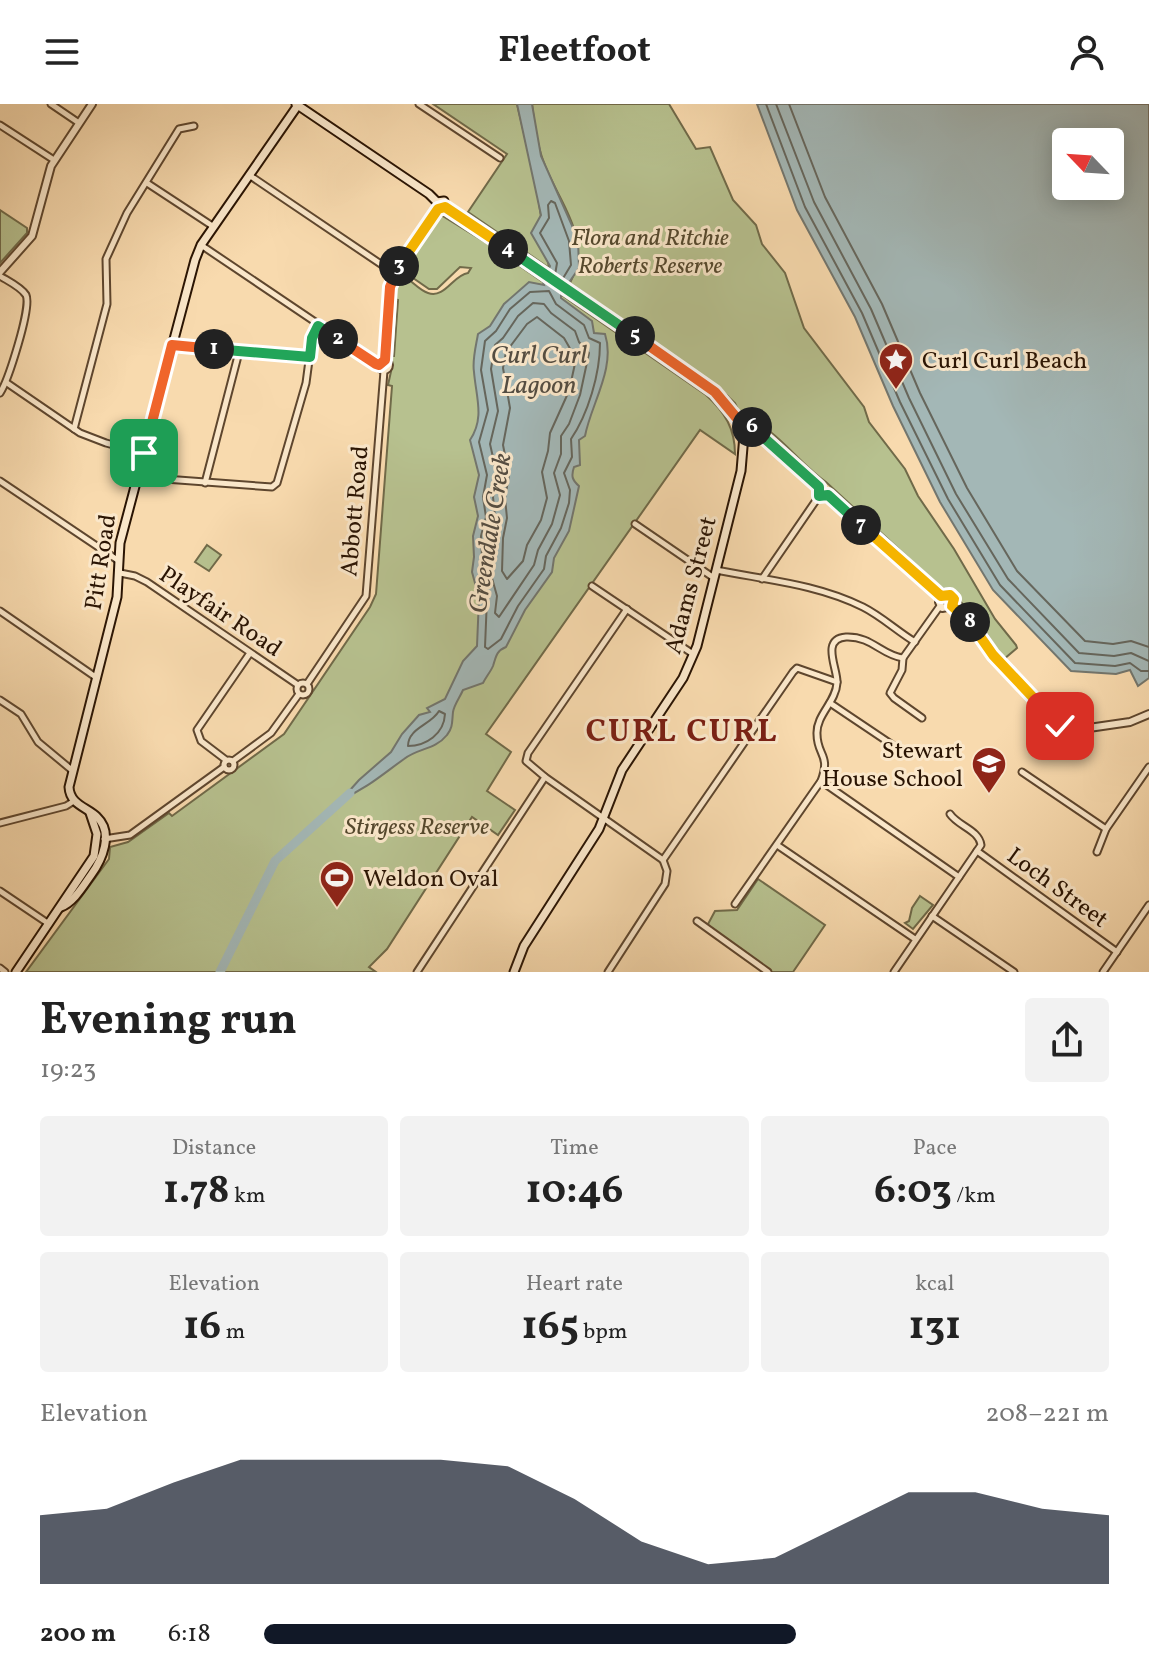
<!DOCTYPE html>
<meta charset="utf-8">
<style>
:root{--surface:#fff;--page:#f2f2f2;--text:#222;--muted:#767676;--accent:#111827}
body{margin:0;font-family:Vollkorn,serif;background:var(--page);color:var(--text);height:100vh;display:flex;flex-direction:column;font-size:30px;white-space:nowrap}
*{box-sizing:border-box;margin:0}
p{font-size:26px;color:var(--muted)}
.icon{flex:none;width:44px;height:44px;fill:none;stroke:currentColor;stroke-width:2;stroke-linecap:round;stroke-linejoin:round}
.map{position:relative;height:868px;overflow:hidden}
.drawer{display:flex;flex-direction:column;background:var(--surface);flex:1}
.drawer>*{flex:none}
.needle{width:52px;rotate:295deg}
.tools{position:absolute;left:1052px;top:24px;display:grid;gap:16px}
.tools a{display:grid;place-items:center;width:72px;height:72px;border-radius:8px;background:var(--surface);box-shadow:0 4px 20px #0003;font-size:40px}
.pin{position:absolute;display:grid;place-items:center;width:68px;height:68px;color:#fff;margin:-34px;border-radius:16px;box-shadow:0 4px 12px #0006}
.km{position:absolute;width:40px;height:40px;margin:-20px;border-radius:50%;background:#222;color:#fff;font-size:22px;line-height:40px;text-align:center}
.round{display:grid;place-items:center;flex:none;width:84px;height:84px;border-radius:8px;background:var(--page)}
.overview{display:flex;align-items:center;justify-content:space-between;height:136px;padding:0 40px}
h1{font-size:44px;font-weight:700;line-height:60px}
.stats{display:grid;grid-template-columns:repeat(3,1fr);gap:12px;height:136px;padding:8px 40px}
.stats div{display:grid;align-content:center;border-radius:8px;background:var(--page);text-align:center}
.stats b{font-size:40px;font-weight:700}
.stats small{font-size:22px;font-weight:400}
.stats p{font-size:22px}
.chart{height:224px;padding:16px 40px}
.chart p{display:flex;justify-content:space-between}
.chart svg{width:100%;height:144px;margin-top:8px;fill:var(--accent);opacity:.7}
ul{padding:0 40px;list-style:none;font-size:26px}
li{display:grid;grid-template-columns:128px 96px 1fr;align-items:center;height:60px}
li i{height:20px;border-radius:10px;background:var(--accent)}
header{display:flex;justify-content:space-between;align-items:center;height:104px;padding:0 40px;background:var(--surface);font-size:36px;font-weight:700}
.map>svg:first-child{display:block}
.green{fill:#b7c18f;stroke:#706a49;stroke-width:2}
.water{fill:#a3b7b6;stroke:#73766e;stroke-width:2;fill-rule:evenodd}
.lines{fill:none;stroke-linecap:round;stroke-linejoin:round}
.shore{stroke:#66665c;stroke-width:2}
.river{stroke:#a3b7b6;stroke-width:9}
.minor-casing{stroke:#5e462e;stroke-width:9}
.tertiary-casing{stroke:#5e462e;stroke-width:10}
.secondary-casing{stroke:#2a1403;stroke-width:11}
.minor{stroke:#fae7ca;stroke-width:5}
.tertiary{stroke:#fae7ca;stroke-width:6}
.secondary{stroke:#fae7ca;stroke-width:7}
.split-1-casing{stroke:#fff;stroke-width:16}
.split-2-casing{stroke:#fff;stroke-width:16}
.split-3-casing{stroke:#fff;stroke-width:16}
.split-4-casing{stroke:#fff;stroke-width:16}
.split-5-casing{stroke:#fff;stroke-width:16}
.split-6-casing{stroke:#fff;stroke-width:16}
.split-7-casing{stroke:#fff;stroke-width:16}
.split-8-casing{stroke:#fff;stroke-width:16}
.split-9-casing{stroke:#fff;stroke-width:16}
.split-1{stroke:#f0652b;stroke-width:10}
.split-2{stroke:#22a559;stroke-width:10}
.split-3{stroke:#f0652b;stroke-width:10}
.split-4{stroke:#f5b400;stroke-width:10}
.split-5{stroke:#22a559;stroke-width:10}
.split-6{stroke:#f0652b;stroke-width:10}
.split-7{stroke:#22a559;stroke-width:10}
.split-8{stroke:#f5b400;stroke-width:10}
.split-9{stroke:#f5b400;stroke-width:10}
.labels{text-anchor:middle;stroke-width:6;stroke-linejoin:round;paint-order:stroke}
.park-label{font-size:24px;font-style:italic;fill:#54482d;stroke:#fae7ca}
.poi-label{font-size:24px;fill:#2a1403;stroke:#fae7ca;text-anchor:start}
.street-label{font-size:24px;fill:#2a1403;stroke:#fae7ca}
.water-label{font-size:26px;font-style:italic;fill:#544d42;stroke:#fae7ca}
.district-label{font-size:32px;font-weight:bold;letter-spacing:2px;fill:#7a1f14;stroke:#fae7ca}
</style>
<header><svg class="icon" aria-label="menu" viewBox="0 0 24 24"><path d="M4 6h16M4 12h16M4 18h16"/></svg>Fleetfoot<svg class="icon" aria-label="person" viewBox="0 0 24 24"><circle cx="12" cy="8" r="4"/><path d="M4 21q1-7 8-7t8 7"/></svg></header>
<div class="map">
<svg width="1149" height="868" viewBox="0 0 1149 868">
<rect width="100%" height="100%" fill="#f8daae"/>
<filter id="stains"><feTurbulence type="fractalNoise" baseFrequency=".0025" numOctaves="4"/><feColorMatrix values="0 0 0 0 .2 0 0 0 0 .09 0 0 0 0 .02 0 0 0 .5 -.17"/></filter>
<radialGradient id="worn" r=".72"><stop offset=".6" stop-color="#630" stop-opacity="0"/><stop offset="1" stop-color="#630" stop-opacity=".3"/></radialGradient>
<!-- green -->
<g class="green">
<polygon points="433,0 517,0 536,80 549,164 468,108 507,50"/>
<path d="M532,0H669L696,45L710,43L733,96L756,121L762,140L785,169L804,224L864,303L869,318L905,365L918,392L954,445L995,515L1016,541L1017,544L1004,555C993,542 986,526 974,512C967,503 959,498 953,488L940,483L826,378C798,359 774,321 741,312L735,299L719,284L570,179C595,130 554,95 541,50C536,34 534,17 532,0Z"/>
<polygon points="0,106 27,124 27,129 0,159"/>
<path d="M441,111L488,140L706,291C725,308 735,325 735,350L700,326L486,630L511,648L487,687L515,706L498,731L472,713L387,845L369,863L376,868H26L109,755L110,743L128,738L169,709L172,712L284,630L370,503L376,490L392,282L388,281L392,263L390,252H394L398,196L394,195L397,174L401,171C411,175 418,186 428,189C445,195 453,171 468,169L471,164L460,163L437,185H429L403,167Z"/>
<polygon points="207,441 221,451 209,467 195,458"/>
<polygon points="758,775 825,821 793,868 772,868 707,822 715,807 737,806"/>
<polygon points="920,792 933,801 913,825 905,819 909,817 912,804"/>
</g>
<!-- water -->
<g class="water">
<path d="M517,0H532L541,52L578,135L579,164L561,190V194L592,217L594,229L605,230C616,264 591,300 585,332L579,336L580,361L574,363C571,372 572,376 579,382L569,427L554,454L552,468L525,506L506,543C496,547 496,553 493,562C491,567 486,573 483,579L463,586C460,593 454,601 453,608C452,617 453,624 447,631C435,646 418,644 404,655C383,670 366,685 342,695L359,676L391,648L402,630L419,611L430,608L427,604L445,595L463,557L477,542L479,494L472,468L474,453L473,432L478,412L474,393L479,371L470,336C485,314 476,293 474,268C472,256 476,242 478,230L490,222L504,200L529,178L544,181L543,178L550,162L531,129L541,111Z"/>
<path d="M757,0H1149V574L1138,582L1130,566L1116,570L1071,567L993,486L940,398L893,302L855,213L797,106ZM1110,38V82H1066V38Z"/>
</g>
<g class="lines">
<!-- shore -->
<g class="shore">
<polyline points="766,0 805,103 862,209 900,298 948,395 1000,481 1075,559 1115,562 1130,559 1141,567 1149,567"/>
<polyline points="776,0 814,98 871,205 909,294 956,390 1008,475 1079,549 1114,552 1131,549 1149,557"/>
<polyline points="789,0 825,93 882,200 920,289 967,384 1017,467 1085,537 1113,540 1131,537 1149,543"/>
<polyline points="555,171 557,159 540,129 549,114 548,101 551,97 555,99 569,137 571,161 562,176"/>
<path d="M549,187L556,200L584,221L589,234L600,239C600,270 588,310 571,335L572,353L564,369L570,386L569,399L561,424L546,452L544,465L518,502L501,535L488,545L485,543L487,494L480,468L482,453L481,432L486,413L483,393L487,371L479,338L488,306L481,266L485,237L496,227L510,205L530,188Z"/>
<polygon points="533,199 544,200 551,209 575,227 579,238 589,249 580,291 569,320 561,332 561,350 554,369 560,391 552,420 538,446 534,461 499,513 495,509 497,492 490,467 491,433 495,413 493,393 497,371 490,340 498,307 491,265 495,241 503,234 518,212"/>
<polygon points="537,213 564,234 576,255 569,287 550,329 548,347 542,368 547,394 541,416 527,441 523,457 507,475 502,467 503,434 507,414 505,394 509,371 503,341 510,304 503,264 506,248 527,220"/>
<path d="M439,607L445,610C444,630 426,642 408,642C408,624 431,621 439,607Z"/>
</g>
<!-- river -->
<polyline class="river" points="220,868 275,757 350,689"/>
<defs>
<g id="minor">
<polyline points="51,0 79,19"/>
<polyline points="419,0 500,54"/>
<polyline points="0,21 54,56"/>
<polyline points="249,71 394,169"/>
<polyline points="147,79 214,123"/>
<polyline points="201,141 379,261"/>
<path d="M0,172C8,177 21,183 26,191C32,203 8,277 0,289"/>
<polyline points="172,241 310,253"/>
<circle cx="384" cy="261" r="5.5"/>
<polyline points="385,256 390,183 394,169 438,105"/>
<polyline points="7,279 80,329 106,339 144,349"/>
<polyline points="74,325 107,200 106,155 127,109 179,25 194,22"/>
<polyline points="138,373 272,383 277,379 306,279 312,234 318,222"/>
<polyline points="0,377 119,457"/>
<polyline points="205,379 239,248"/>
<polyline points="635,420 714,474"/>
<path d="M716,466C766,476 817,480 863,503C881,512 897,527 915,538"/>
<polyline points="120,469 135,472 147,478 298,581"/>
<polyline points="762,475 819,392"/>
<polyline points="592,482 693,550"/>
<polyline points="627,505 528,649 526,657 545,673 663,756"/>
<polyline points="0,507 97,574"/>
<polyline points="903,554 902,566 890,589 894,594 922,614"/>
<circle cx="303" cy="585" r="6"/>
<polyline points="307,580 366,492 384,267"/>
<polyline points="0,596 21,610 38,638 73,667"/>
<polyline points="830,599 897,644"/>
<circle cx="229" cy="661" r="5"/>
<polyline points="226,656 201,637 197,626 250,549"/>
<polyline points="233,657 271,629 299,590"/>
<polyline points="1022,668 1106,725"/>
<polyline points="821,677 959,773"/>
<polyline points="0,719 66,702 74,697"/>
<polyline points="104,735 130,731 224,663"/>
<polyline points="777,741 915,835"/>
<polyline points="977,747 1117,848"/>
<polyline points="1097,748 1106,725 1149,663"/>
<polyline points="663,756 793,568 797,564 837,578"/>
<polyline points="0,787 49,820"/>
<path d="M735,800L821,677C831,650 817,652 817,630C816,611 836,598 837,579C838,565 820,535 846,533C872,532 881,551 903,554L940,502"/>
<polyline points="932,812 1014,868"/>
<polyline points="697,817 768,868"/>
<polyline points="0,864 5,868"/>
<polyline points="417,868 545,673"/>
<polyline points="608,868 665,780 667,767 663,756"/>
<path d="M894,868L981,741C979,726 958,722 950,710"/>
<polyline points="1103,868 1149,801"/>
</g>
<g id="tertiary">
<polyline points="0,168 32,132 51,62 92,0"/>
<polyline points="753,325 819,383"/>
<polyline points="828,391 941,492"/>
<polyline points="941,492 939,498 942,504 952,502"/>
<polyline points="941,492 950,491 954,495 952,502"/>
<polyline points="952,502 969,517 986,544 1040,604 1063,624 1075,626 1130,618 1149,610"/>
</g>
<g id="secondary">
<polyline points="296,0 429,90 437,98 438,105 445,103"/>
<polyline points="437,98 444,97 445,103 708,282 724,295 740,318"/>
<polyline points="740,318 747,317 752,322 750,329 744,331"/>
<path d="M61,803C74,798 83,782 91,771C102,756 114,729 97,713C87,703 70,701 69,683L117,493L120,439L195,156L201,141L298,1"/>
<polyline points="16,868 94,752 97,730 90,709"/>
<polyline points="514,868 524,842 599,725 622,666 683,574 697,542 741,367 744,331"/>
</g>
</defs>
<!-- minor casing -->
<use href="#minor" class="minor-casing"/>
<!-- tertiary casing -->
<use href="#tertiary" class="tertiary-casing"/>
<!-- secondary casing -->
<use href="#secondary" class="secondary-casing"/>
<!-- minor -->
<use href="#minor" class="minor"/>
<!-- tertiary -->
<use href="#tertiary" class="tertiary"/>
<!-- secondary -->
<use href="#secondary" class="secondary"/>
</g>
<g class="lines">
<defs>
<polyline id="split-1" points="144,349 172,241 214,245"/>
<polyline id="split-2" points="214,245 310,253 312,234 318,222 338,235"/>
<polyline id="split-3" points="338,235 376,260 379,261 385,256 390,183 399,162"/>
<polyline id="split-4" points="399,162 438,105 445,103 508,145"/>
<polyline id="split-5" points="508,145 635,232"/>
<polyline id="split-6" points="635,232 715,288 740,318 747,317 752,323"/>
<polyline id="split-7" points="752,323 819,383 819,392 828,391 861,421"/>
<polyline id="split-8" points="861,421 941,492 950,491 954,495 952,502 970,518"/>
<polyline id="split-9" points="970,518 993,551 1060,622"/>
</defs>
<!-- split-1 casing -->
<use href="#split-1" class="split-1-casing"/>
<!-- split-2 casing -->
<use href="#split-2" class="split-2-casing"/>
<!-- split-3 casing -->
<use href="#split-3" class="split-3-casing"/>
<!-- split-4 casing -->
<use href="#split-4" class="split-4-casing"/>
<!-- split-5 casing -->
<use href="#split-5" class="split-5-casing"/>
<!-- split-6 casing -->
<use href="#split-6" class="split-6-casing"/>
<!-- split-7 casing -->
<use href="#split-7" class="split-7-casing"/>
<!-- split-8 casing -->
<use href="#split-8" class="split-8-casing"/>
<!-- split-9 casing -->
<use href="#split-9" class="split-9-casing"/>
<!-- split-1 -->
<use href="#split-1" class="split-1"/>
<!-- split-2 -->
<use href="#split-2" class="split-2"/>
<!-- split-3 -->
<use href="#split-3" class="split-3"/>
<!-- split-4 -->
<use href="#split-4" class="split-4"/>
<!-- split-5 -->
<use href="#split-5" class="split-5"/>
<!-- split-6 -->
<use href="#split-6" class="split-6"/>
<!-- split-7 -->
<use href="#split-7" class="split-7"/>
<!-- split-8 -->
<use href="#split-8" class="split-8"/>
<!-- split-9 -->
<use href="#split-9" class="split-9"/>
</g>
<!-- icons -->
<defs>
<symbol id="sight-pin" viewBox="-11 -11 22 30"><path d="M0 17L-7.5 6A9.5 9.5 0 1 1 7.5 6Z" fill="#8f2418" stroke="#fae7ca"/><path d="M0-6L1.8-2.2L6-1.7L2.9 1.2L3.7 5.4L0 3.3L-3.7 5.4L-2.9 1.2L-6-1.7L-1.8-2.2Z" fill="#fff"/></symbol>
<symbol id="school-pin" viewBox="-11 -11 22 30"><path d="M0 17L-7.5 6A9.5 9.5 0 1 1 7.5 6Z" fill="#8f2418" stroke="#fae7ca"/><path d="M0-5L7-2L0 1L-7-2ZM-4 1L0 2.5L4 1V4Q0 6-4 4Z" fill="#fff"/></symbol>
<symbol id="stadium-pin" viewBox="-11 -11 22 30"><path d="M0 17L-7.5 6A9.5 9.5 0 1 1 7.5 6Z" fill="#8f2418" stroke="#fae7ca"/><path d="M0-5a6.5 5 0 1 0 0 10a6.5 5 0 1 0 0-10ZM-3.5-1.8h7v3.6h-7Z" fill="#fff"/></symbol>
</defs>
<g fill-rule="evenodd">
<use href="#sight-pin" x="876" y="236" width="40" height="54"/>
<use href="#school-pin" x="969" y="640" width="40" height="54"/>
<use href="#stadium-pin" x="317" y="754" width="40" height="54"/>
</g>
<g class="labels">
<!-- park labels -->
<g class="park-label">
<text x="650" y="141">Flora and Ritchie<tspan x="650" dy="28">Roberts Reserve</tspan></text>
<text x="417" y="730">Stirgess Reserve</text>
</g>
<!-- poi labels -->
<g class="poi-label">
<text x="922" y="264">Curl Curl Beach</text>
<text x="963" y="654" text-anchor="end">Stewart<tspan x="963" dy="28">House School</tspan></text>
<text x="363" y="782">Weldon Oval</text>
</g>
<!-- street labels -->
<g class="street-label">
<text transform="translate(354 407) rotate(-85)" y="8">Abbott Road</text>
<text transform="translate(100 458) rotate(-81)" y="8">Pitt Road</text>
<text transform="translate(690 481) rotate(-75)" y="8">Adams Street</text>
<text transform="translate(221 507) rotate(34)" y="8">Playfair Road</text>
<text transform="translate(1058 783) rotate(36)" y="8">Loch Street</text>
</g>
<!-- water labels -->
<g class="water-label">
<text x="539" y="259">Curl Curl<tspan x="539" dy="30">Lagoon</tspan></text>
<text transform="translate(489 429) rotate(-81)" y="9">Greendale Creek</text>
</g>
<!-- district labels -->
<g class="district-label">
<text x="682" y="637">CURL CURL</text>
</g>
</g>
<rect width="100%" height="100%" filter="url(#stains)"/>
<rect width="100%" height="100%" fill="url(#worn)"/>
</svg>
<div class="tools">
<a><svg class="needle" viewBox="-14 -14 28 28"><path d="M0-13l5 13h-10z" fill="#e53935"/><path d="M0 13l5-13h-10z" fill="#767676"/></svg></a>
</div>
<div class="pin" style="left:144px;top:349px;background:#1e9e55"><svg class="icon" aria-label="arrive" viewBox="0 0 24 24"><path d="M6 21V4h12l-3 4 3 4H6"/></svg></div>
<div class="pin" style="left:1060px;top:622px;background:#d93025"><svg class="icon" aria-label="check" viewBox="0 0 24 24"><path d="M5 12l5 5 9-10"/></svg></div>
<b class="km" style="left:214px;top:245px">1</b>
<b class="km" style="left:338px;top:235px">2</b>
<b class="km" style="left:399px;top:162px">3</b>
<b class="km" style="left:508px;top:145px">4</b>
<b class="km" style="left:635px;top:232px">5</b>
<b class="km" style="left:752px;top:323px">6</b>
<b class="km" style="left:861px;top:421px">7</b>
<b class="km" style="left:970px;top:518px">8</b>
</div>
<section class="drawer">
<div class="overview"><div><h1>Evening run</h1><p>19:23</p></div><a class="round"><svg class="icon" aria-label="share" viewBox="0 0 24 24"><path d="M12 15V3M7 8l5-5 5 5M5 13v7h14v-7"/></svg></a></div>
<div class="stats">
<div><p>Distance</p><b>1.78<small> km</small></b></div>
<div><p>Time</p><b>10:46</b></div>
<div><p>Pace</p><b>6:03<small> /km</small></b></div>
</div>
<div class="stats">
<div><p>Elevation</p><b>16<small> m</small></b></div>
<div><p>Heart rate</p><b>165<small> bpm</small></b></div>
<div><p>kcal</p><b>131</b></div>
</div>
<div class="chart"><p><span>Elevation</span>208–221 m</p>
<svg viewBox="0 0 160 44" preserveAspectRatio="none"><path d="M0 44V23L10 21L20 13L30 6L40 6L50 6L60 6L70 8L80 18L90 31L100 38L110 36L120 26L130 16L140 16L150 21L160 23V44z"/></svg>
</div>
<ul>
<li><b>200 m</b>6:18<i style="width:63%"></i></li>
</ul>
</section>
